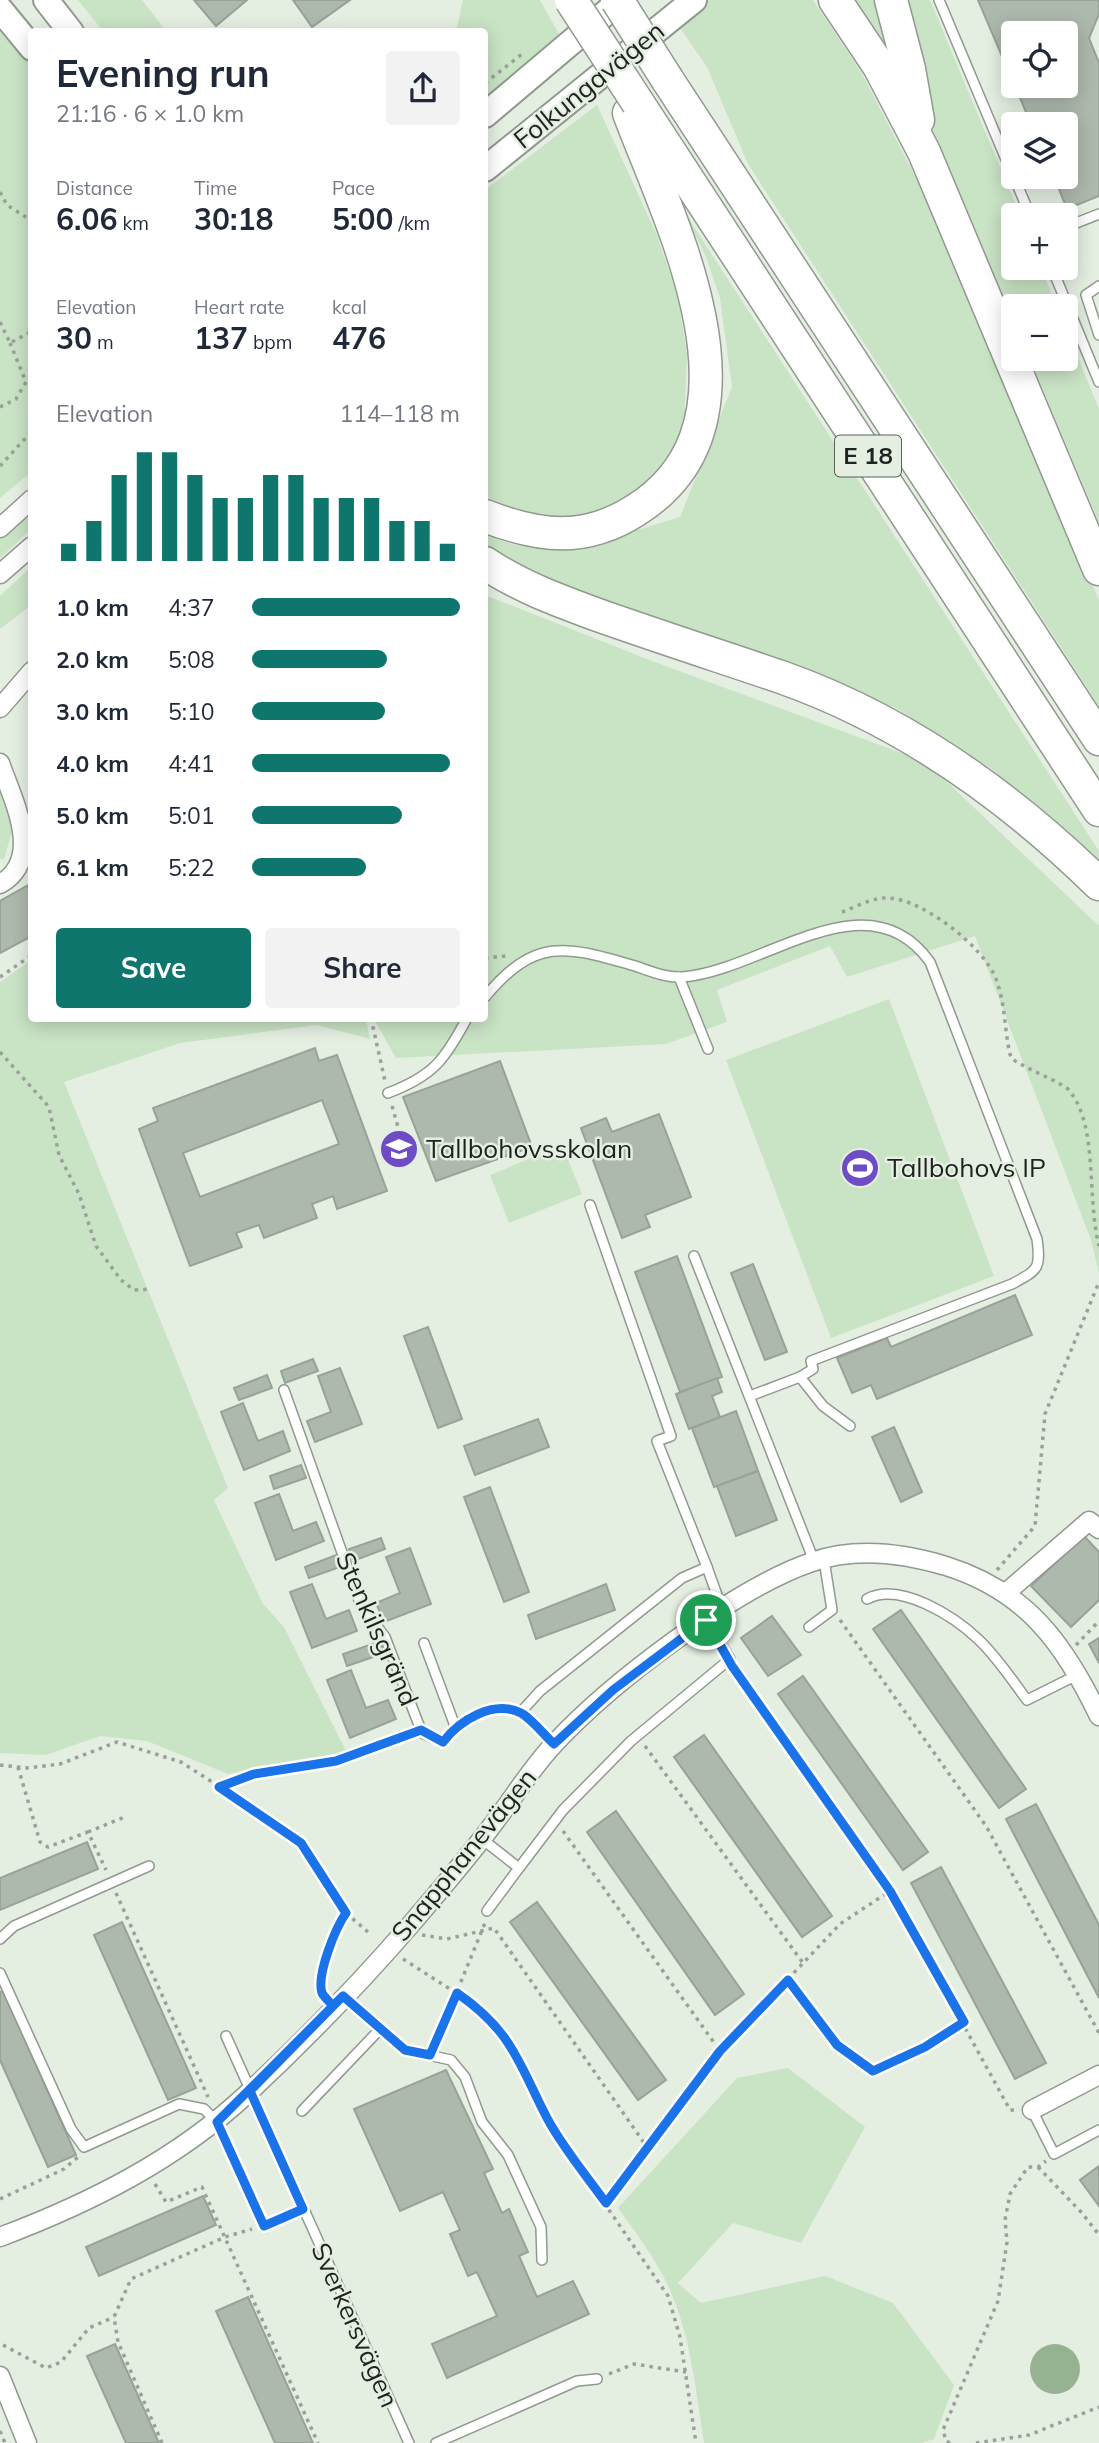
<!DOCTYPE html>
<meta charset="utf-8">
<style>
:root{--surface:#fff;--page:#f2f2f3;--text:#1f2937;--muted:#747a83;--accent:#0f766e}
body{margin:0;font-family:Mulish,sans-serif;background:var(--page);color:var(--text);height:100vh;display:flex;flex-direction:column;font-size:26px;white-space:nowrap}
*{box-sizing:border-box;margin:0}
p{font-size:23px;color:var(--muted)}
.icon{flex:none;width:38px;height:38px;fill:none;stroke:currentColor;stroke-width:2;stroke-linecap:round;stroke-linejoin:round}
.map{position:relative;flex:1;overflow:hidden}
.sheet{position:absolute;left:28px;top:28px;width:460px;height:994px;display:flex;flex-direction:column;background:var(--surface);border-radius:7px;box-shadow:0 4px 18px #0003}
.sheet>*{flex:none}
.fabs{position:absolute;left:1001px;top:21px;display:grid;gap:14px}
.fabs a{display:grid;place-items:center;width:77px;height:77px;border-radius:7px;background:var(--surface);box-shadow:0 4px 18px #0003;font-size:35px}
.pin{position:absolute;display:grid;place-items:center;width:60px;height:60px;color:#fff;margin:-30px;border:4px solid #fff;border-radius:50%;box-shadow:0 2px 7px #0007}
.round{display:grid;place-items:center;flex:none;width:74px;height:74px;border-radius:7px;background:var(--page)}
.summary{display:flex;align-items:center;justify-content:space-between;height:119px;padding:0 28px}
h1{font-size:38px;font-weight:700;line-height:52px}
.stats{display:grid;grid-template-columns:repeat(3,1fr);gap:10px;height:119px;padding:7px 28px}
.stats div{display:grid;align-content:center}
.stats b{font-size:30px;font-weight:700}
.stats small{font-size:19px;font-weight:400}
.stats p{font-size:19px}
.chart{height:196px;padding:14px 28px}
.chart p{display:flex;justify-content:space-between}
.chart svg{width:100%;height:126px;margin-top:7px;stroke:var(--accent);stroke-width:6}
.action{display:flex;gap:14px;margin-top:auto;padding:14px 28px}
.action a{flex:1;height:80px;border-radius:7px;background:var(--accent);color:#fff;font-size:28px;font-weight:700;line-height:80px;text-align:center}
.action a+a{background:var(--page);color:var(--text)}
ul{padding:0 28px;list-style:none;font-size:23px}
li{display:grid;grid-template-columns:112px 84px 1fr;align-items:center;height:52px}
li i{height:18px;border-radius:9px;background:var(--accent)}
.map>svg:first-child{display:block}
.green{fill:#c9e3c5}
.water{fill:#96b391}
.building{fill:#aeb9ad;stroke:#98a397;stroke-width:2;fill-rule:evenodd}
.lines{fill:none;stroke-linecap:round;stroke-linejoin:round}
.service-casing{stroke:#909a8e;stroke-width:12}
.minor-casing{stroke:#909a8e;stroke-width:21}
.secondary-casing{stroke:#909a8e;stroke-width:28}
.motorway-casing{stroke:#909a8e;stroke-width:35}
.path{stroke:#99a198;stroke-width:3.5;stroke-dasharray:3.5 5;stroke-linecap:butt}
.service{stroke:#fff;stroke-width:9}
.minor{stroke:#fff;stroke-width:18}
.secondary{stroke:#fff;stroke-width:24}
.motorway{stroke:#fff;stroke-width:32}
.motorway-bridge-casing{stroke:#909a8e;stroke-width:35;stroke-linecap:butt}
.motorway-bridge{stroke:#fff;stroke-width:32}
.route-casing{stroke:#fff;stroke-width:14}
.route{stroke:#1a73e8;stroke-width:9}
.labels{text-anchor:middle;stroke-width:5;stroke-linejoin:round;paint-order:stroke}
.shield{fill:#e4efe2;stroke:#5a605a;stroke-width:2}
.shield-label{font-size:24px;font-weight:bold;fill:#1f231f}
.street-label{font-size:26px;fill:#1f231f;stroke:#e4efe2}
.poi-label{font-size:26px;fill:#1f231f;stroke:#e4efe2;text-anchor:start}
</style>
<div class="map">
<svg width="1099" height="2443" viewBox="0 0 1099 2443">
<rect width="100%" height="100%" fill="#e4efe2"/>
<!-- green -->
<g class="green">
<polygon points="78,0 142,0 166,31 103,31"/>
<polygon points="463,0 540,0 561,38 485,102 485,32 456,32"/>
<polygon points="709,0 813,0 860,70 927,199 1099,600 1099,706 748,164 707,67 678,25"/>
<path d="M852,0H930L1020,215H1013V268H1041L1057,306H1013V320C967,211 917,100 852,0Z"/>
<polygon points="0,25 32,63 31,472 0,498"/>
<polygon points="597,105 656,233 678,297 687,354 684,427 656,479 603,514 551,521 497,504 485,496 485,190"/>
<path d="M685,213L1099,851V866L992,769L897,709L770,656L569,588L485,547V533C542,567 621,534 680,517L732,387L720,298L706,257Z"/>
<polygon points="1066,328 1099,409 1099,522 1030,359 1066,359"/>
<polygon points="31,509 31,529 0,558 0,537"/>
<polygon points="31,567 31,605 0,629 0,596"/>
<polygon points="485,595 652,661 926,762 1099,926 1099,1273 1091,1240 975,936 847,977 830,946 717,990 727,1022 666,1044 396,1058 374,1019 485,1018"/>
<polygon points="0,788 13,828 4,859 0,859"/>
<polygon points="31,960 32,1018 366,1019 370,1039 317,1025 180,1043 64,1082 228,1488 214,1500 263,1604 284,1627 347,1753 228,1774 147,1741 100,1736 46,1755 0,1753 0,982"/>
<polygon points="889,999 994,1276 831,1338 726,1060"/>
<polygon points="562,1145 582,1194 509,1223 490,1175"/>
<path d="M788,2068L865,2127L801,2243L733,2223L678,2283L701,2303L825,2276L893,2303L954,2385L934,2439L922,2443H704C696,2392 691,2338 670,2290C657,2261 637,2234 618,2208L737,2078Z"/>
</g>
<!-- water -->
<circle class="water" cx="1055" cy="2369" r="25"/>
<!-- building -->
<g class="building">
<polygon points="194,0 247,0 216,26"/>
<polygon points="293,0 350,0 312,27"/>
<polygon points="978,0 1099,0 1099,14 1089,38 1099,63 1099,196 1067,209 1054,177 1066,177 1066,124 1031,124 1015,86 1066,86 1066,33 1013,33 1013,82"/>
<polygon points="32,883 32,936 0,953 0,901"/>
<path d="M315,1048L319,1061L337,1055L387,1191L337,1209L333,1196L312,1204L317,1218L264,1238L259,1225L236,1233L242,1247L190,1266L139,1129L158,1121L153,1108ZM322,1100L339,1144L200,1197L183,1153Z"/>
<polygon points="500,1061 532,1147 436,1181 403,1097"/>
<polygon points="659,1114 691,1197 645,1215 650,1227 622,1238 581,1128 606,1118 612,1132"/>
<polygon points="677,1256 722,1377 680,1392 635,1272"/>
<polygon points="753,1264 787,1352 765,1360 731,1273"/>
<polygon points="1015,1295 1032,1335 877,1399 871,1385 852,1393 837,1358 887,1338 891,1347"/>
<polygon points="428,1327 462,1419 438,1428 404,1336"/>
<polygon points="313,1359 318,1371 285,1383 281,1371"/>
<polygon points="340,1368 362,1424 315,1442 307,1421 331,1412 318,1376"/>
<polygon points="267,1375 272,1388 239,1400 234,1388"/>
<polygon points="717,1378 722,1392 712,1396 720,1417 689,1429 676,1394"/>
<polygon points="243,1403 258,1441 283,1431 290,1451 244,1470 221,1412"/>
<polygon points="736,1411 758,1471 714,1487 692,1428"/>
<polygon points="538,1419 549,1447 475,1475 464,1446"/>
<polygon points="894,1427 922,1492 901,1502 872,1437"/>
<polygon points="301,1465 306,1478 274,1489 270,1476"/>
<polygon points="758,1471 777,1520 736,1536 717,1486"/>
<polygon points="490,1487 529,1592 504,1602 464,1497"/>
<polygon points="279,1494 293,1531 316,1522 324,1541 276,1560 255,1503"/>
<polygon points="1084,1536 1099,1552 1099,1600 1071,1627 1031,1586"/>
<polygon points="381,1538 385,1549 353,1561 349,1549"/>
<polygon points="410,1548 431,1604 384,1622 376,1603 400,1593 386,1557"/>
<polygon points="336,1555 340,1567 309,1578 305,1567"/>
<polygon points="312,1584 326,1619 349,1610 357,1631 312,1648 290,1592"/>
<polygon points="606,1584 615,1610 536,1639 528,1615"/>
<polygon points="901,1610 1026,1789 999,1808 873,1629"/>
<polygon points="772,1616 801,1655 768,1676 741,1638"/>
<polygon points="1099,1638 1099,1663 1089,1644"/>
<polygon points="381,1641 385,1653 347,1666 343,1654"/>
<polygon points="351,1670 366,1708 388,1700 396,1719 350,1738 327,1680"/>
<polygon points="803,1676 928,1852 903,1870 778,1694"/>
<polygon points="704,1735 832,1916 802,1937 674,1757"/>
<polygon points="1036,1804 1099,1925 1099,1998 1006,1819"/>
<polygon points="616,1811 744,1994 715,2015 587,1832"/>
<polygon points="87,1842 98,1869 0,1910 0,1878"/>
<polygon points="941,1867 1046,2063 1015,2079 911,1883"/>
<polygon points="537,1902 666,2080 638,2100 510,1922"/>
<polygon points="122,1922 196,2088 168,2100 94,1935"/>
<polygon points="3,1991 76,2155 48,2167 0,2060 0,1992"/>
<polygon points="446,2070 493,2169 484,2173 502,2213 509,2209 528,2252 519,2256 537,2297 573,2281 589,2314 447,2378 432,2344 497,2316 477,2272 468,2276 450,2234 460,2230 443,2192 400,2211 354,2109"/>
<polygon points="1099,2166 1099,2206 1080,2180"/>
<polygon points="203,2196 216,2225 99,2276 86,2247"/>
<polygon points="248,2297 313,2443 275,2443 216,2311"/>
<polygon points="115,2344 159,2443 126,2443 87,2356"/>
</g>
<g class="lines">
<defs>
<g id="service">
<polyline points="939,0 1013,176"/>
<polyline points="1014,177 1030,215"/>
<polyline points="1066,227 1099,214"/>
<polyline points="1052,268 1099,382"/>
<polyline points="1099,286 1086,295 1099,335"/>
<polyline points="679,977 708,1049"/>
<path d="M485,997C536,936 566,946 635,966C650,971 666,978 682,977C763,971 867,874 930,962L1037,1239C1041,1269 1038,1270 1012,1284L811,1361L813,1369L800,1377L750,1396"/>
<path d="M388,1093C433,1076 445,1060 467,1018"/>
<polyline points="694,1256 814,1561"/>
<polyline points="800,1377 823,1406 850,1426"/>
<path d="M284,1390L360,1603L385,1637L422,1733L443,1742C459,1721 493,1699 521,1713C532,1719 544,1735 554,1744"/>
<polyline points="707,1567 722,1609"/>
<path d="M867,1599C900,1581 955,1617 979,1640C997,1657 1012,1680 1027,1700L1077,1675"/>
<polyline points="809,1627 832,1610 824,1560"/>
<polyline points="424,1643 455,1726"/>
<polyline points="520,1713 540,1691 682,1578 707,1567 657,1441 671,1436 590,1205"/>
<polyline points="482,1839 519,1868 487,1911"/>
<polyline points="519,1868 563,1810 631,1741 730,1659 706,1620"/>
<polyline points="0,1939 14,1926 149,1866"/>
<polyline points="0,1973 71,2129 84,2147 179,2104 204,2109 217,2122 264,2226 303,2209"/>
<polyline points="344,1997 405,2050 451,2060 465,2077 482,2122 508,2155 541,2227 542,2260"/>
<polyline points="226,2036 409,2443"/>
<polyline points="1032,2110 1054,2154 1099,2130"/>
<polyline points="302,2111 381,2028"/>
<polyline points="436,2443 577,2381 597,2379"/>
</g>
<g id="minor">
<polyline points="0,528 32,499"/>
<polyline points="0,574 32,546"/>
<polyline points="0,708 32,671"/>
<path d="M0,763C12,798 45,859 0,884"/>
<polyline points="1007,1592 1089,1521 1099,1529"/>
<polyline points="1032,2110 1099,2075"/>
<path d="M0,2237C90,2203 176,2160 247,2094C304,2041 361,1982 412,1923C440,1890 468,1858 494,1823C514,1797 532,1767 555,1743C611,1683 735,1588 812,1562C855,1547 903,1553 946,1566C1026,1591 1064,1643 1099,1716"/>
<polyline points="0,2376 27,2443"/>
</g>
<g id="secondary">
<polyline points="46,0 71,32"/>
<polyline points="0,9 32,48"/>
<polyline points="485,115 621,0"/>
<polyline points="485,169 694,0"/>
</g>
<g id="motorway">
<polyline points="835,0 879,66 924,152 1099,569"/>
<polyline points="891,0 909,69 918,120"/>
<polyline points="667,79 1099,739"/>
<polyline points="638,103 1099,810"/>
<path d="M485,516C539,537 585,543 636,510C774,423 672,227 629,113"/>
<path d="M485,563C519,586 557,600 595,614C657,636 719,656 781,677C903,720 1007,794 1099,884"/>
</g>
</defs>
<!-- service casing -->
<use href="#service" class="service-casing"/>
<!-- minor casing -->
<use href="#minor" class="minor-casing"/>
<!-- secondary casing -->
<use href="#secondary" class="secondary-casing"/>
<!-- motorway casing -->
<use href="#motorway" class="motorway-casing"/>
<!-- path -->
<g class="path">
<polyline points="485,83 522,54"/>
<polyline points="0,192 7,205 32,221"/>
<polyline points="0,322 10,343 32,331"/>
<polyline points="0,407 16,399 26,382 10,343"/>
<polyline points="0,466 32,431"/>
<path d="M842,912C856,907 873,897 888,898C923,899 984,947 996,979C1006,1004 1004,1033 1011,1058C1029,1071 1051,1077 1068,1089C1099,1125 1086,1194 1099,1246"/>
<polyline points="485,958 506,956"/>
<polyline points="0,977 32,955"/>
<polyline points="371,1018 385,1081"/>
<polyline points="0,1052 49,1107 59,1155 79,1194 96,1246 121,1280 134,1290 151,1289"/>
<polyline points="392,1106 402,1141"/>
<polyline points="997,1570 1035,1526 1045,1414 1099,1282"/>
<polyline points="840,1620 986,1826 1099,2033"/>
<polyline points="1076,1645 1099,1621"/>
<polyline points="735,1672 890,1891 1010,2110 1016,2110"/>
<polyline points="645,1746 803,1963"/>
<polyline points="0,1765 27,1768 60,1764 117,1742 181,1762 265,1816 301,1844 346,1913 368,1932"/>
<polyline points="18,1767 40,1842 48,1847 88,1832 106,1870"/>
<polyline points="219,1787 254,1774 336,1761 408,1735"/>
<polyline points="563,1831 720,2051"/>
<polyline points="88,1832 127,1816"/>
<polyline points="116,1893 208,2097"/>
<polyline points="422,1935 447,1939 494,1928 647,2147"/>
<polyline points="403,1959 475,2005 504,2033 563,2143 668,2296 680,2337 696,2443"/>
<polyline points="788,1980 837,2045 873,2071 925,2047 963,2022"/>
<path d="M324,1996C316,1972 332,1932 346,1913"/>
<polyline points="435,2045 485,1923"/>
<polyline points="1038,2167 1082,2213 1099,2235"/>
<polyline points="155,2184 166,2202 202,2187 318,2443"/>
<polyline points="0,2199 64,2169 78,2157"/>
<polyline points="606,2203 720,2051 840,1924 890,1891"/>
<polyline points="3,2345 46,2368 61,2362 89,2328 114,2317"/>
<polyline points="609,2374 634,2364 686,2372"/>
<polyline points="0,2431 5,2443"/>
<polyline points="162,2443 118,2342 114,2317 131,2279 225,2237 252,2229"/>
<polyline points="950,2443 946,2441 943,2430 998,2301 1007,2242 1005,2220 1010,2194 1028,2167 1038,2167 1046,2161"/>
<polyline points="976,2443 1029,2435 1099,2407"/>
</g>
<!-- service -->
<use href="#service" class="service"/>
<!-- minor -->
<use href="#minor" class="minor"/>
<!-- secondary -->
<use href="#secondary" class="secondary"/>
<!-- motorway -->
<use href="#motorway" class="motorway"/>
<defs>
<g id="motorway-bridge">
<polyline points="571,0 638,103"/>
<polyline points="617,0 667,79"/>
</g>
</defs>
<!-- motorway-bridge casing -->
<use href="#motorway-bridge" class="motorway-bridge-casing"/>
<!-- motorway-bridge -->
<use href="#motorway-bridge" class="motorway-bridge"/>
</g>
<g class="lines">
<defs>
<path id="route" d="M706,1620L613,1690L554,1744C544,1735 532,1719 521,1713C493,1699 459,1721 443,1742L421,1730L336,1761L254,1774L219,1787L301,1843L346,1913C336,1927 316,1975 322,1993C324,1997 330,2002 333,2006L217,2122L264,2226L303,2209L250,2091L333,2006L343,1996L405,2050L430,2055L457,1993C513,2032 518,2062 547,2118C563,2148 586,2175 606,2203L720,2051L788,1980L837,2045L873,2071L925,2047L964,2022L890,1891L732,1666L706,1620"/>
</defs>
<!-- route casing -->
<use href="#route" class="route-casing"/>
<!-- route -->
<use href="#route" class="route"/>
</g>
<!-- icons -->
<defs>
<symbol id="school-disc" viewBox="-11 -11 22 22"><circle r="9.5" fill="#6d4cc5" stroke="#e4efe2"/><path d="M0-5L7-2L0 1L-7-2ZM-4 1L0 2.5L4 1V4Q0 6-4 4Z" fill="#fff"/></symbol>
<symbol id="stadium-disc" viewBox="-11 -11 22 22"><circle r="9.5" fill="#6d4cc5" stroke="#e4efe2"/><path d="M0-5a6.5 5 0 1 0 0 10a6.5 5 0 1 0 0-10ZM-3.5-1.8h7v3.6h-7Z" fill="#fff"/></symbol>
</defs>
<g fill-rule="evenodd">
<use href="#school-disc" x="377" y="1127" width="44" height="44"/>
<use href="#stadium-disc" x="838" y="1146" width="44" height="44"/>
</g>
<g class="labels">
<!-- shield labels -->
<rect class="shield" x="835" y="435.5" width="66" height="41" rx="5"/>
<g class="shield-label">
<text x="868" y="464">E 18</text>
</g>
<!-- street labels -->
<g class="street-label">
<text transform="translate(589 85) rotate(-39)" y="9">Folkungavägen</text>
<text transform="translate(377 1629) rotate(66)" y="9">Stenkilsgränd</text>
<text transform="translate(464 1855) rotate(-51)" y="9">Snapphanevägen</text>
<text transform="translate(355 2325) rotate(66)" y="9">Sverkersvägen</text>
</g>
<!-- poi labels -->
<g class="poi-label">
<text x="426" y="1158">Tallbohovsskolan</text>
<text x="887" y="1177">Tallbohovs IP</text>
</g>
</g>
</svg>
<div class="fabs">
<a><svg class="icon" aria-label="locate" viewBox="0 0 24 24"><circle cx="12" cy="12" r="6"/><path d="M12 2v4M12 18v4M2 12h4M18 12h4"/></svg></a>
<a><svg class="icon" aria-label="layers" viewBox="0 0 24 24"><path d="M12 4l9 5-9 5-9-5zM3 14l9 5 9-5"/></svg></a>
<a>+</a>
<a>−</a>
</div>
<div class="pin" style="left:706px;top:1620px;background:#1e9e55"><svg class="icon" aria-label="arrive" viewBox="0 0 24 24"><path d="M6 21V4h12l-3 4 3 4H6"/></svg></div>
<section class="sheet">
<div class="summary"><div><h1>Evening run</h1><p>21:16 · 6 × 1.0 km</p></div><a class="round"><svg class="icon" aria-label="share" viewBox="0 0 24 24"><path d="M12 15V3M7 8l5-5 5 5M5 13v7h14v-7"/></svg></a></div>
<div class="stats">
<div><p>Distance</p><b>6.06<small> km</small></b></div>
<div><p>Time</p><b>30:18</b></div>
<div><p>Pace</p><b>5:00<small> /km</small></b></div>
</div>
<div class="stats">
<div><p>Elevation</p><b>30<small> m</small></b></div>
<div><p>Heart rate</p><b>137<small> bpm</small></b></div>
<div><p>kcal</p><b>476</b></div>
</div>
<div class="chart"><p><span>Elevation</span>114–118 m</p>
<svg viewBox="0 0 160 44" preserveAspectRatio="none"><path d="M5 44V38M15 44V30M25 44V14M35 44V6M45 44V6M55 44V14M65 44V22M75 44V22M85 44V14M95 44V14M105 44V22M115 44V22M125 44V22M135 44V30M145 44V30M155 44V38"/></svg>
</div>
<ul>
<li><b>1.0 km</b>4:37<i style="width:100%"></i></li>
<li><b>2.0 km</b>5:08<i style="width:65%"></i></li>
<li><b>3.0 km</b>5:10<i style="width:64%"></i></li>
<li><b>4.0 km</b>4:41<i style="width:95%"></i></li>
<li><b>5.0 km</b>5:01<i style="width:72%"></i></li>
<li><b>6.1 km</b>5:22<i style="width:55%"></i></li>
</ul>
<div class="action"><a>Save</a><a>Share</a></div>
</section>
</div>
